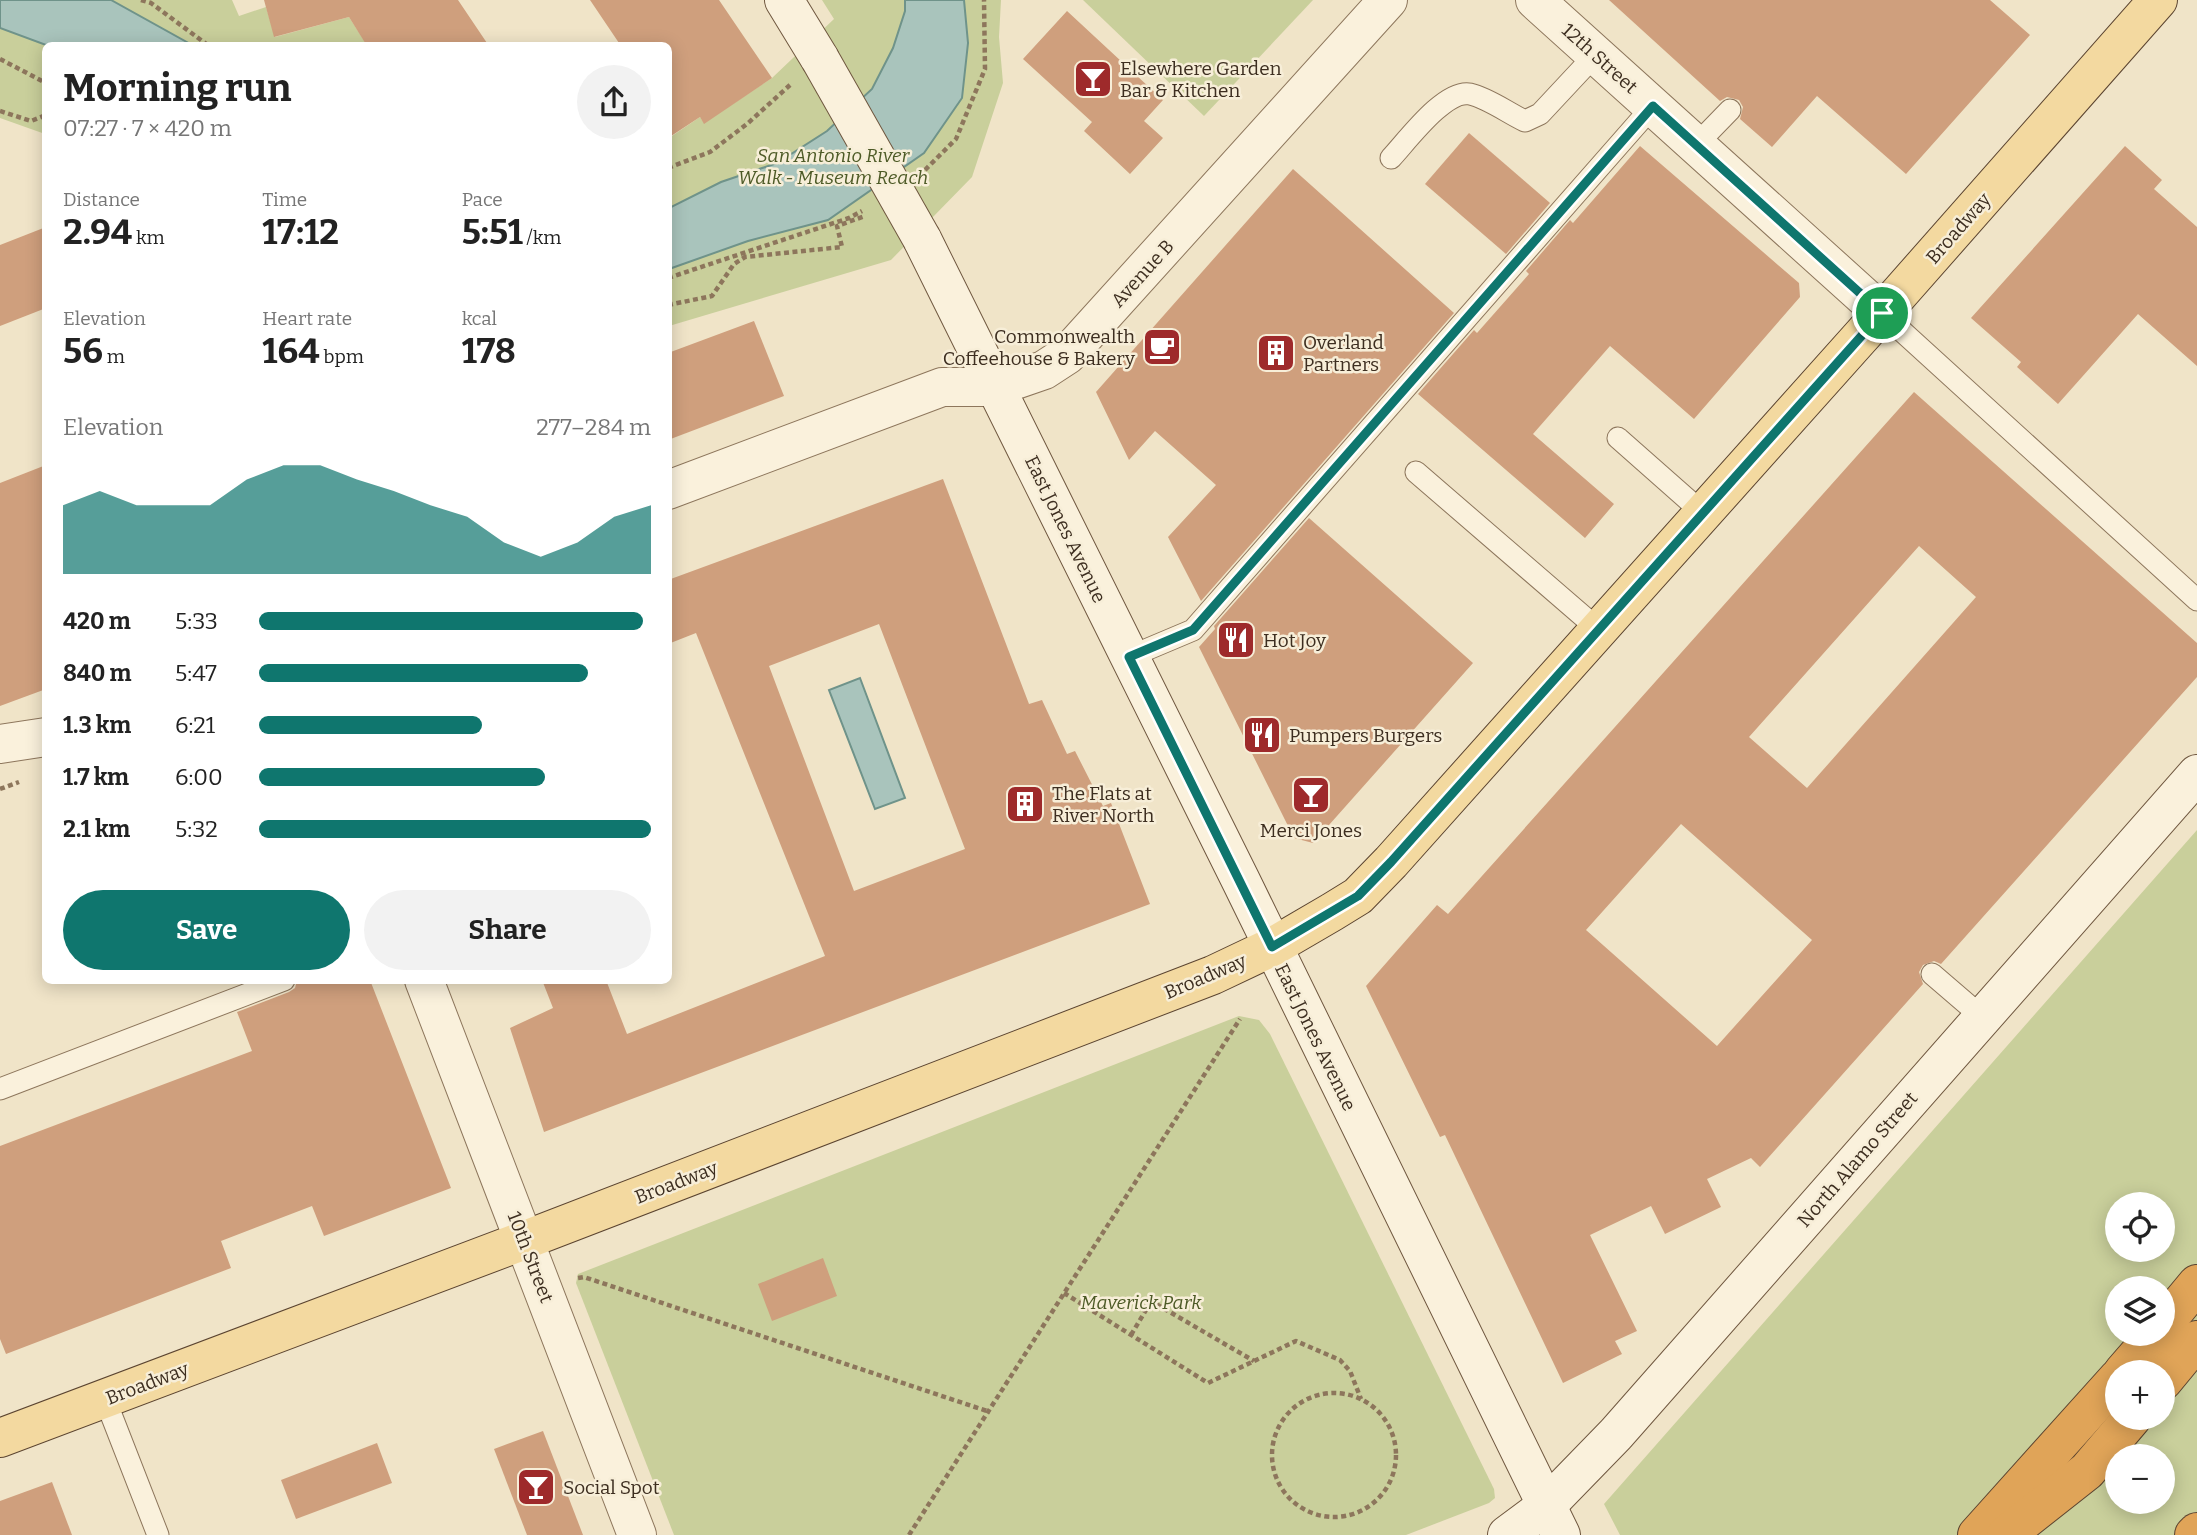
<!DOCTYPE html>
<meta charset="utf-8">
<style>
:root{--surface:#fff;--page:#f2f2f2;--text:#222;--muted:#767676;--accent:#0f766e}
body{margin:0;font-family:Bitter,serif;background:var(--page);color:var(--text);height:100vh;display:flex;flex-direction:column;font-size:26px;white-space:nowrap}
*{box-sizing:border-box;margin:0}
p{font-size:23px;color:var(--muted)}
.icon{flex:none;width:38px;height:38px;fill:none;stroke:currentColor;stroke-width:2;stroke-linecap:round;stroke-linejoin:round}
.map{position:relative;flex:1;overflow:hidden}
.drawer{position:absolute;left:42px;top:42px;width:630px;height:942px;display:flex;flex-direction:column;background:var(--surface);border-radius:10px;box-shadow:0 4px 18px #0003}
.drawer>*{flex:none}
.tools{position:absolute;left:2105px;top:1192px;display:grid;gap:14px}
.tools a{display:grid;place-items:center;width:70px;height:70px;border-radius:50%;background:var(--surface);box-shadow:0 4px 18px #0003;font-size:35px}
.pin{position:absolute;display:grid;place-items:center;width:60px;height:60px;color:#fff;margin:-30px;border:4px solid #fff;border-radius:50%;box-shadow:0 2px 7px #0007}
.round{display:grid;place-items:center;flex:none;width:74px;height:74px;border-radius:37px;background:var(--page)}
.overview{display:flex;align-items:center;justify-content:space-between;height:119px;padding:0 21px}
h1{font-size:38px;font-weight:700;line-height:52px}
.stats{display:grid;grid-template-columns:repeat(3,1fr);gap:10px;height:119px;padding:7px 21px}
.stats div{display:grid;align-content:center}
.stats b{font-size:35px;font-weight:700}
.stats small{font-size:19px;font-weight:400}
.stats p{font-size:19px}
.chart{height:196px;padding:14px 21px}
.chart p{display:flex;justify-content:space-between}
.chart svg{width:100%;height:126px;margin-top:7px;fill:var(--accent);opacity:.7}
.primary-button{display:flex;gap:14px;margin-top:auto;padding:14px 21px}
.primary-button a{flex:1;height:80px;border-radius:42px;background:var(--accent);color:#fff;font-size:28px;font-weight:700;line-height:80px;text-align:center}
.primary-button a+a{background:var(--page);color:var(--text)}
ul{padding:0 21px;list-style:none;font-size:23px}
li{display:grid;grid-template-columns:112px 84px 1fr;align-items:center;height:52px}
li i{height:18px;border-radius:9px;background:var(--accent)}
.map>svg:first-child{display:block}
.green{fill:#c9cf9b;fill-rule:evenodd}
.water{fill:#a9c4bc;stroke:#6f938a;stroke-width:2}
.building{fill:#cf9f7d;fill-rule:evenodd}
.lines{fill:none;stroke-linecap:round;stroke-linejoin:round}
.lane-casing{stroke:#8d765c;stroke-width:23}
.street-casing{stroke:#8d765c;stroke-width:40}
.secondary-casing{stroke:#6f573f;stroke-width:40}
.primary-casing{stroke:#5b4430;stroke-width:40}
.highway-casing{stroke:#5b4430;stroke-width:40}
.path{stroke:#8d765c;stroke-width:4.5;stroke-dasharray:5 3.5;stroke-linecap:butt}
.lane{stroke:#faf1dc;stroke-width:21}
.street{stroke:#faf1dc;stroke-width:38}
.secondary{stroke:#faf1dc;stroke-width:38}
.primary{stroke:#f3d9a0;stroke-width:38}
.highway{stroke:#e0a458;stroke-width:38}
.secondary-bridge-casing{stroke:#6f573f;stroke-width:40;stroke-linecap:butt}
.secondary-bridge{stroke:#faf1dc;stroke-width:38}
.route-casing{stroke:#fff;stroke-width:14}
.route{stroke:#0f766e;stroke-width:9}
.labels{text-anchor:middle;stroke-width:5;stroke-linejoin:round;paint-order:stroke}
.street-label{font-size:19px;fill:#3d2e20;stroke:#f7eed8}
.poi-label{font-size:19px;fill:#3d2e20;stroke:#f7eed8;text-anchor:start}
.park-label{font-size:19px;font-style:italic;fill:#4d5a26;stroke:#f7eed8}
</style>
<div class="map">
<svg width="2197" height="1535" viewBox="0 0 2197 1535">
<rect width="100%" height="100%" fill="#f0e4c8"/>
<!-- green -->
<g class="green">
<polygon points="0,0 232,0 239,16 266,7 275,37 349,17 367,45 46,46 45,134 0,118"/>
<polygon points="822,0 1001,0 999,37 1003,83 972,177 891,260 669,326 669,138 700,117 704,123 772,78 834,19"/>
<polygon points="1083,0 1313,0 1204,116"/>
<path d="M2197,830V1535H1620L1604,1504ZM2118,1204H2163V1250H2118ZM2118,1288H2163V1334H2118ZM2118,1372H2163V1418H2118ZM2118,1456H2163V1502H2118Z"/>
<polygon points="1239,1016 1259,1020 1270,1034 1494,1489 1495,1498 1489,1503 1406,1535 674,1535 576,1283 578,1274"/>
</g>
<!-- water -->
<g class="water">
<polygon points="0,0 111,0 192,45 46,45 0,28"/>
<polygon points="905,0 964,0 968,43 962,98 924,153 828,220 748,241 669,269 669,208 721,182 777,163 827,131 872,89 893,48 905,11"/>
<polygon points="860,678 905,798 875,809 829,690"/>
</g>
<!-- building -->
<g class="building">
<polygon points="264,0 458,0 489,46 367,46 349,17 274,37"/>
<polygon points="590,0 719,0 772,78 704,124 700,117 668,138 668,46 621,46"/>
<polygon points="1609,0 1990,0 2030,35 1906,174 1817,96 1772,147 1740,119 1743,107 1739,100 1727,97 1720,101"/>
<polygon points="1067,11 1163,100 1144,121 1163,138 1130,174 1084,131 1092,122 1023,59"/>
<polygon points="1469,133 1550,203 1506,254 1425,184"/>
<polygon points="1640,146 1799,283 1800,297 1694,419 1610,346 1533,434 1614,504 1585,538 1418,394 1474,330 1477,333 1529,274 1526,271 1570,220 1573,223"/>
<polygon points="2125,146 2162,180 2154,189 2197,227 2197,366 2138,314 2058,404 2017,367 2021,362 1971,318"/>
<polygon points="1293,169 1454,313 1201,601 1168,537 1216,485 1155,431 1129,460 1096,392"/>
<polygon points="46,227 46,308 0,326 0,245"/>
<polygon points="754,321 784,396 668,440 668,353"/>
<path d="M1914,392L2197,643V677L1941,964L1934,961L1923,965L1919,972L1923,984L1760,1167L1751,1158L1707,1179L1721,1207L1665,1234L1651,1206L1590,1235L1637,1331L1615,1341L1622,1354L1563,1383L1445,1135L1440,1137L1366,986L1437,905L1448,914ZM1919,546L1976,597L1807,788L1749,737ZM1681,824L1812,940L1717,1046L1586,930Z"/>
<polygon points="46,465 46,689 0,706 0,483"/>
<path d="M943,479L1029,704L1042,700L1067,754L1075,751L1103,806L1111,803L1150,904L544,1132L510,1028L553,1008L542,980H606L627,1034L825,956L696,633L668,644V580ZM879,624L965,849L854,891L769,666Z"/>
<polygon points="1309,518 1473,663 1313,843 1294,838 1199,647 1215,629 1214,626"/>
<polygon points="297,980 370,980 451,1188 324,1236 312,1206 221,1241 231,1268 6,1354 0,1339 0,1146 252,1051 237,1012 289,992 295,988"/>
<polygon points="823,1258 837,1296 772,1321 758,1284"/>
<polygon points="543,1431 583,1535 527,1535 494,1449"/>
<polygon points="377,1443 392,1483 296,1519 281,1480"/>
<polygon points="52,1482 72,1535 0,1535 0,1501"/>
</g>
<g class="lines">
<defs>
<g id="lane">
<polyline points="1696,145 1730,110"/>
<path d="M1391,158C1407,141 1445,89 1470,94C1488,98 1508,113 1525,121L1540,114L1596,54"/>
<polyline points="1882,313 2197,600"/>
<polyline points="1618,438 1703,513"/>
<polyline points="1416,472 1599,630"/>
<polyline points="1129,657 1193,630 1653,106"/>
<polyline points="1932,974 1982,1017"/>
<polyline points="0,1089 284,980"/>
<polyline points="105,1399 158,1535"/>
</g>
<g id="street">
<polyline points="1535,0 1882,313"/>
<polyline points="668,490 942,387 995,387 1044,370 1067,355 1388,0"/>
<polyline points="0,744 46,737"/>
<polyline points="424,980 637,1535"/>
</g>
<g id="secondary">
<polyline points="784,0 820,59"/>
<polyline points="922,239 1241,881 1561,1535"/>
<polyline points="1507,1535 1546,1506 1616,1434 2197,774"/>
</g>
<polyline id="primary" points="0,1438 525,1240 1213,975 1272,947 1332,912 1358,896 1391,862 1882,313 2158,0"/>
<g id="highway">
<polyline points="2163,1325 2197,1284"/>
<polyline points="2123,1372 2156,1334"/>
<polyline points="2163,1381 2197,1340"/>
<polyline points="1977,1535 2118,1378"/>
<polyline points="2006,1535 2087,1471 2132,1418"/>
<polyline points="2194,1535 2197,1532"/>
</g>
</defs>
<!-- lane casing -->
<use href="#lane" class="lane-casing"/>
<!-- street casing -->
<use href="#street" class="street-casing"/>
<!-- secondary casing -->
<use href="#secondary" class="secondary-casing"/>
<!-- primary casing -->
<use href="#primary" class="primary-casing"/>
<!-- highway casing -->
<use href="#highway" class="highway-casing"/>
<!-- path -->
<g class="path">
<polyline points="141,0 151,3 209,46"/>
<polyline points="0,59 46,83"/>
<polyline points="0,111 31,121 46,115"/>
<polyline points="668,168 710,152 747,124 790,85"/>
<polyline points="925,170 956,139 985,69 984,0"/>
<polyline points="668,278 849,218 862,211"/>
<polyline points="668,305 712,296 734,264 745,257 842,247 837,226 865,216"/>
<polyline points="0,789 19,782"/>
<polyline points="578,1278 584,1277 990,1412"/>
<polyline points="1064,1293 1208,1383 1296,1341 1340,1360 1350,1371 1361,1399"/>
<polyline points="1131,1335 1149,1305 1156,1304 1254,1361"/>
<circle cx="1334" cy="1455" r="62"/>
<polyline points="909,1535 1240,1019"/>
</g>
<!-- lane -->
<use href="#lane" class="lane"/>
<!-- street -->
<use href="#street" class="street"/>
<!-- secondary -->
<use href="#secondary" class="secondary"/>
<!-- primary -->
<use href="#primary" class="primary"/>
<!-- highway -->
<use href="#highway" class="highway"/>
<defs>
<polyline id="secondary-bridge" points="820,59 922,239"/>
</defs>
<!-- secondary-bridge casing -->
<use href="#secondary-bridge" class="secondary-bridge-casing"/>
<!-- secondary-bridge -->
<use href="#secondary-bridge" class="secondary-bridge"/>
</g>
<g class="lines">
<defs>
<polygon id="route" points="1653,106 1882,313 1391,862 1358,896 1272,947 1129,657 1193,630"/>
</defs>
<!-- route casing -->
<use href="#route" class="route-casing"/>
<!-- route -->
<use href="#route" class="route"/>
</g>
<!-- icons -->
<defs>
<symbol id="bar-square" viewBox="-11 -11 22 22"><rect x="-9" y="-9" width="18" height="18" rx="4" fill="#9e2a2b" stroke="#f7eed8"/><path d="M-6-5H6L.8 .8V4.5H3.5V6h-7V4.5H-.8V.8Z" fill="#fff"/></symbol>
<symbol id="cafe-square" viewBox="-11 -11 22 22"><rect x="-9" y="-9" width="18" height="18" rx="4" fill="#9e2a2b" stroke="#f7eed8"/><path d="M-5.5-4.5H6V0H3Q3 3.5 0 3.5H-2.5Q-5.5 3.5-5.5 0ZM3-3.2v2h1.7v-2ZM-6 4.5H4V6H-6Z" fill="#fff"/></symbol>
<symbol id="building-square" viewBox="-11 -11 22 22"><rect x="-9" y="-9" width="18" height="18" rx="4" fill="#9e2a2b" stroke="#f7eed8"/><path d="M-4-6H4V6H1V3H-1V6H-4ZM-2.5-4.3h1.7v1.8h-1.7ZM.8-4.3h1.7v1.8H.8ZM-2.5-1h1.7V.8h-1.7ZM.8-1h1.7V.8H.8Z" fill="#fff"/></symbol>
<symbol id="restaurant-square" viewBox="-11 -11 22 22"><rect x="-9" y="-9" width="18" height="18" rx="4" fill="#9e2a2b" stroke="#f7eed8"/><path d="M-5-6h1v4h1v-4h1v4h1v-4h1v5L-1.5 .5V6h-2V.5L-5-1ZM5-6V6H3V1.5H1.5Q1.5-4 5-6Z" fill="#fff"/></symbol>
</defs>
<g fill-rule="evenodd">
<use href="#bar-square" x="1071" y="57" width="44" height="44"/>
<use href="#cafe-square" x="1140" y="325" width="44" height="44"/>
<use href="#building-square" x="1254" y="331" width="44" height="44"/>
<use href="#restaurant-square" x="1214" y="618" width="44" height="44"/>
<use href="#restaurant-square" x="1240" y="713" width="44" height="44"/>
<use href="#bar-square" x="1289" y="773" width="44" height="44"/>
<use href="#building-square" x="1003" y="782" width="44" height="44"/>
<use href="#bar-square" x="514" y="1465" width="44" height="44"/>
</g>
<g class="labels">
<!-- street labels -->
<g class="street-label">
<text transform="translate(1600 58) rotate(42)" y="7">12th Street</text>
<text transform="translate(1958 228) rotate(-49)" y="7">Broadway</text>
<text transform="translate(1142 273) rotate(-48)" y="7">Avenue B</text>
<text transform="translate(1066 529) rotate(64)" y="7">East Jones Avenue</text>
<text transform="translate(1205 976) rotate(-23)" y="7">Broadway</text>
<text transform="translate(1316 1037) rotate(64)" y="7">East Jones Avenue</text>
<text transform="translate(1857 1159) rotate(-49)" y="7">North Alamo Street</text>
<text transform="translate(676 1182) rotate(-21)" y="7">Broadway</text>
<text transform="translate(531 1257) rotate(69)" y="7">10th Street</text>
<text transform="translate(147 1383) rotate(-21)" y="7">Broadway</text>
</g>
<!-- poi labels -->
<g class="poi-label">
<text x="1120" y="75">Elsewhere Garden<tspan x="1120" dy="22">Bar &amp; Kitchen</tspan></text>
<text x="1135" y="343" text-anchor="end">Commonwealth<tspan x="1135" dy="22">Coffeehouse &amp; Bakery</tspan></text>
<text x="1303" y="349">Overland<tspan x="1303" dy="22">Partners</tspan></text>
<text x="1263" y="647">Hot Joy</text>
<text x="1289" y="742">Pumpers Burgers</text>
<text x="1052" y="800">The Flats at<tspan x="1052" dy="22">River North</tspan></text>
<text x="1311" y="837" text-anchor="middle">Merci Jones</text>
<text x="563" y="1494">Social Spot</text>
</g>
<!-- park labels -->
<g class="park-label">
<text x="833" y="162">San Antonio River<tspan x="833" dy="22">Walk - Museum Reach</tspan></text>
<text x="1141" y="1309">Maverick Park</text>
</g>
</g>
</svg>
<div class="tools">
<a><svg class="icon" aria-label="locate" viewBox="0 0 24 24"><circle cx="12" cy="12" r="6"/><path d="M12 2v4M12 18v4M2 12h4M18 12h4"/></svg></a>
<a><svg class="icon" aria-label="layers" viewBox="0 0 24 24"><path d="M12 4l9 5-9 5-9-5zM3 14l9 5 9-5"/></svg></a>
<a>+</a>
<a>−</a>
</div>
<div class="pin" style="left:1882px;top:313px;background:#1e9e55"><svg class="icon" aria-label="arrive" viewBox="0 0 24 24"><path d="M6 21V4h12l-3 4 3 4H6"/></svg></div>
<section class="drawer">
<div class="overview"><div><h1>Morning run</h1><p>07:27 · 7 × 420 m</p></div><a class="round"><svg class="icon" aria-label="share" viewBox="0 0 24 24"><path d="M12 15V3M7 8l5-5 5 5M5 13v7h14v-7"/></svg></a></div>
<div class="stats">
<div><p>Distance</p><b>2.94<small> km</small></b></div>
<div><p>Time</p><b>17:12</b></div>
<div><p>Pace</p><b>5:51<small> /km</small></b></div>
</div>
<div class="stats">
<div><p>Elevation</p><b>56<small> m</small></b></div>
<div><p>Heart rate</p><b>164<small> bpm</small></b></div>
<div><p>kcal</p><b>178</b></div>
</div>
<div class="chart"><p><span>Elevation</span>277–284 m</p>
<svg viewBox="0 0 160 44" preserveAspectRatio="none"><path d="M0 44V20L10 15L20 20L30 20L40 20L50 11L60 6L70 6L80 11L90 15L100 20L110 24L120 33L130 38L140 33L150 24L160 20V44z"/></svg>
</div>
<ul>
<li><b>420 m</b>5:33<i style="width:98%"></i></li>
<li><b>840 m</b>5:47<i style="width:84%"></i></li>
<li><b>1.3 km</b>6:21<i style="width:57%"></i></li>
<li><b>1.7 km</b>6:00<i style="width:73%"></i></li>
<li><b>2.1 km</b>5:32<i style="width:100%"></i></li>
</ul>
<div class="primary-button"><a>Save</a><a>Share</a></div>
</section>
</div>
